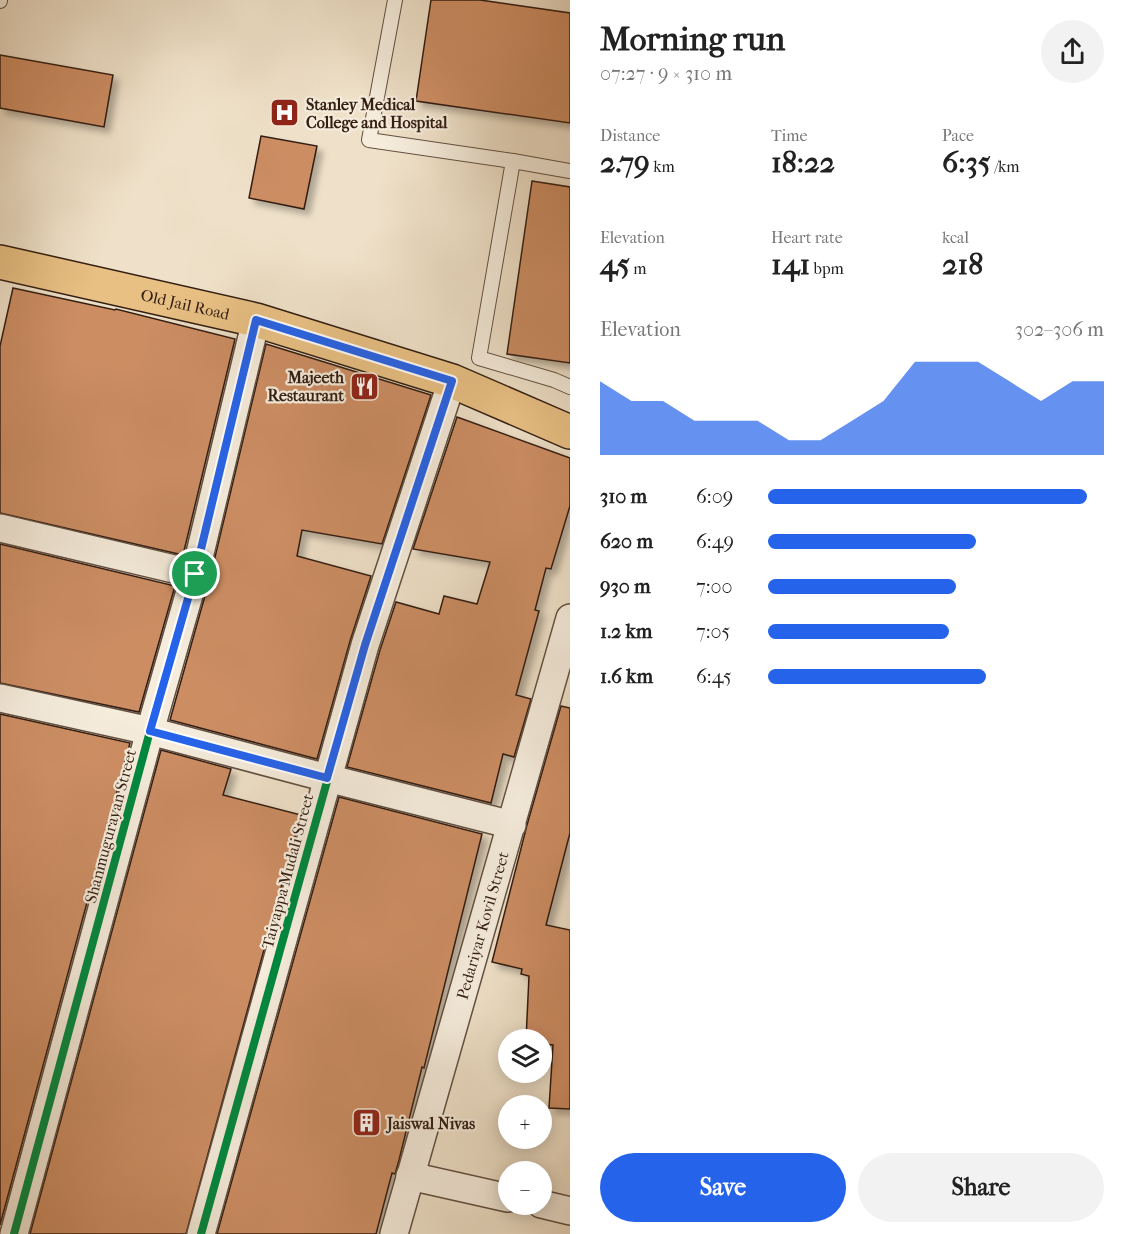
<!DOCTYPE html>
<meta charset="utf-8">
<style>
:root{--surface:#fff;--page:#f2f2f2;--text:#222;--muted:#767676;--accent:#2563eb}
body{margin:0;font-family:"IM FELL French Canon",serif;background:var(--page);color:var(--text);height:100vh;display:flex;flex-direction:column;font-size:22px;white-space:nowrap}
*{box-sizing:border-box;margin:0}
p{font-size:20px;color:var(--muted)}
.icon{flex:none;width:33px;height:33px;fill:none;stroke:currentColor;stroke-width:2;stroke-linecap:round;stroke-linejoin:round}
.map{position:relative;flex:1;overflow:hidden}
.side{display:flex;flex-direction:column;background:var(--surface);width:564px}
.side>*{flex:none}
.buttons{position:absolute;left:498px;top:1029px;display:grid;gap:12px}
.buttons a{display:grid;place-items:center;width:54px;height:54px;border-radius:50%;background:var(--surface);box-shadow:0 3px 15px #0003;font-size:30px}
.pin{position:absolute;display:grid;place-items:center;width:51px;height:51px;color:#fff;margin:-26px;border:3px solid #fff;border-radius:50%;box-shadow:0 2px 6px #0007}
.round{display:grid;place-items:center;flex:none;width:63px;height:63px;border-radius:32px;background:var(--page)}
.headline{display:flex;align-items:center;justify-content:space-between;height:102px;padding:0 30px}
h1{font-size:33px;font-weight:700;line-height:45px}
.stats{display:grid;grid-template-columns:repeat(3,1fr);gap:9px;height:102px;padding:6px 30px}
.stats div{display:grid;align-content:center}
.stats b{font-size:30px;font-weight:700}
.stats small{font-size:16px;font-weight:400}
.stats p{font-size:16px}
.chart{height:168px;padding:12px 30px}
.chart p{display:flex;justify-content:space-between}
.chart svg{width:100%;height:108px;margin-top:6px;fill:var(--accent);opacity:.7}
.cta{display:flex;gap:12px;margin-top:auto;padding:12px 30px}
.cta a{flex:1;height:69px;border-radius:36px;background:var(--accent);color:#fff;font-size:24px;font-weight:700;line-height:69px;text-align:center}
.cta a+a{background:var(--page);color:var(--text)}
ul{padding:0 30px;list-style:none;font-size:20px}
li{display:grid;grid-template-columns:96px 72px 1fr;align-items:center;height:45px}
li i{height:15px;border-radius:8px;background:var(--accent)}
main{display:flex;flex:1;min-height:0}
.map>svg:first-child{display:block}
.building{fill:#cc8d63;stroke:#331e12;stroke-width:1.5;filter:url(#shadow)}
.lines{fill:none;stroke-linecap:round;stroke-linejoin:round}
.service-casing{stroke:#624f40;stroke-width:16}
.minor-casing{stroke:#624f40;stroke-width:30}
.primary-casing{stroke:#331e12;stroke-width:36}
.service{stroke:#f5ecdc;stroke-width:14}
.minor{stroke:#f5ecdc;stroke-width:27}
.primary{stroke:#e8c084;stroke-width:33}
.cycleway-casing{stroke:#f5ecdc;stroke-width:11}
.cycleway{stroke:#00873e;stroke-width:8}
.route-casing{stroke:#fff;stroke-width:12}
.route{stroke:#2563eb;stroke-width:8}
.labels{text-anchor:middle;stroke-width:4.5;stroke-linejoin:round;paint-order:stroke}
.poi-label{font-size:16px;font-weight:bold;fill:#331e12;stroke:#f5ecdc;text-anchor:start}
.street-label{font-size:16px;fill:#331e12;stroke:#f5ecdc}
</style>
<main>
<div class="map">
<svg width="570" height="1234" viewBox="0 0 570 1234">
<defs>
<filter id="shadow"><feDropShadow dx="5.5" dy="5.5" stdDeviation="3" flood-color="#0004"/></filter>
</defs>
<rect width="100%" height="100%" fill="#efe1c9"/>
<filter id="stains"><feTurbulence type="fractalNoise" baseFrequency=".00333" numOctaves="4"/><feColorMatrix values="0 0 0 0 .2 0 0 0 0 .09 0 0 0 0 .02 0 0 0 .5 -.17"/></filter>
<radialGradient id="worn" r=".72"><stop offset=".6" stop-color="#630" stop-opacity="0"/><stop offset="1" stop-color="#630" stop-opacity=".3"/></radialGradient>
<!-- building -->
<g class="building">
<polygon points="431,0 480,0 570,13 570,123 416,101"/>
<polygon points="0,55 113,75 104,127 0,108"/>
<polygon points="261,136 317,146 304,209 249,198"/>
<polygon points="532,181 570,187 570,363 507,354"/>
<polygon points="13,288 115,310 116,309 235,339 183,555 0,513 0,346"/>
<polygon points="266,344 431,395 382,544 302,530 297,556 371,576 350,641 317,759 170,720 210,578"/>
<polygon points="457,417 570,458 570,506 551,569 546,568 535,610 539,611 516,695 531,699 514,757 503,754 491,803 347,767 380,650 396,602 439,614 444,596 477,604 490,562 413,549"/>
<polygon points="0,544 175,586 139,712 0,683"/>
<polygon points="561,706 570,708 570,833 546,925 570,930 570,1109 549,1108 553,1045 542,1044 542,1040 526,1040 529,976 521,974 522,969 492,962 527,825"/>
<polygon points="0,714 130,743 0,1225"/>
<polygon points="161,750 231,769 223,795 301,815 186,1234 30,1234"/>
<polygon points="339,797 482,834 424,1068 422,1067 399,1160 395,1174 392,1173 376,1234 217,1234"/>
</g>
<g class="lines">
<defs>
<g id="service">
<polyline points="395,0 369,140 513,161"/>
<polyline points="0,1 0,0"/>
<polyline points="570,171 513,161 479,358 554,380 570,387"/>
</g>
<g id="minor">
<polyline points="0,528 195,574"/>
<polyline points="0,698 150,731 327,778 512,825"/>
<polyline points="410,1176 508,1198"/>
<polyline points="541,1204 570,1211"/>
<polyline points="14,1234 150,731 195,574 256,320"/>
<polyline points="201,1234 365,645 452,381"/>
<path id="s1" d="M394,1234L570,618"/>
</g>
<g id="primary">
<path id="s2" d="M0,262L256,320L452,381L570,432"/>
</g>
</defs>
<!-- service casing -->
<use href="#service" class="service-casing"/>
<!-- minor casing -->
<use href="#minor" class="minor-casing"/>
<!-- primary casing -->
<use href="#primary" class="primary-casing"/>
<!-- service -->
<use href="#service" class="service"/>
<!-- minor -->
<use href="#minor" class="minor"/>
<!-- primary -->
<use href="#primary" class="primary"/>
<defs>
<g id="cycleway">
<polyline points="14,1234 150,731 195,574 256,320"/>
<polyline points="201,1234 365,645 452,381"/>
</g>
</defs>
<!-- cycleway casing -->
<use href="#cycleway" class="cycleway-casing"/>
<!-- cycleway -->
<use href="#cycleway" class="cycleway"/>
</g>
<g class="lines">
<defs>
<polygon id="route" points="256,320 452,381 365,645 327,778 150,731 195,574"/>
</defs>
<!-- route casing -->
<use href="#route" class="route-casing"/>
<!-- route -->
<use href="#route" class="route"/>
</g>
<!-- icons -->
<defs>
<symbol id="hospital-square" viewBox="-11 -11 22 22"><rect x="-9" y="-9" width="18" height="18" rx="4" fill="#8f2418" stroke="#f5ecdc"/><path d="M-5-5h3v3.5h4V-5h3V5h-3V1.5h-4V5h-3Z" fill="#fff"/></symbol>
<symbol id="restaurant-square" viewBox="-11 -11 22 22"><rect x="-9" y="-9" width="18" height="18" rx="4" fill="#8f2418" stroke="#f5ecdc"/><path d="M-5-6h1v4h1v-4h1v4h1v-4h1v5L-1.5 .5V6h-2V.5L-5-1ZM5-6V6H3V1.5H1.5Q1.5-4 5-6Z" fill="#fff"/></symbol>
<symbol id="building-square" viewBox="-11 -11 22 22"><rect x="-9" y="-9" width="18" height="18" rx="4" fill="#8f2418" stroke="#f5ecdc"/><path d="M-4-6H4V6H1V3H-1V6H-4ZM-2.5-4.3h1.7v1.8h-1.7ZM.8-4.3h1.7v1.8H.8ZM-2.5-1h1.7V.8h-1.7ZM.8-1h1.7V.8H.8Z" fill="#fff"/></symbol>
</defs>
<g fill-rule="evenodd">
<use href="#hospital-square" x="268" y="96" width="33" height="33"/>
<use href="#restaurant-square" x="348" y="370" width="33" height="33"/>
<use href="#building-square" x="350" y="1106" width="33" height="33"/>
</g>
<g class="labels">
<!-- poi labels -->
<g class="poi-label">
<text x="306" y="110">Stanley Medical<tspan x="306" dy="18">College and Hospital</tspan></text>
<text x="344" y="383" text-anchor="end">Majeeth<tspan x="344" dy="18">Restaurant</tspan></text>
<text x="387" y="1129">Jaiswal Nivas</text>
</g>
<!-- street labels -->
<g class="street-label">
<text dy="6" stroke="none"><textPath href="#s2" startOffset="190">Old Jail Road</textPath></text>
<text transform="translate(110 826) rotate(-75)" y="6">Shanmugurayan Street</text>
<text transform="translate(287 871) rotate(-75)" y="6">Taiyappa Mudali Street</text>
<text dy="6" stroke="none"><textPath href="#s1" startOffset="321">Pedariyar Kovil Street</textPath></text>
</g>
</g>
<rect width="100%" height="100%" filter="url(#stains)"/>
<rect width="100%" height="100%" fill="url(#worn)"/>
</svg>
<div class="buttons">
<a><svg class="icon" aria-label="layers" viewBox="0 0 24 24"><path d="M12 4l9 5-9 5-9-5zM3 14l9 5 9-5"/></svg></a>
<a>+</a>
<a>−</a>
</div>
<div class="pin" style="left:195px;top:574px;background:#1e9e55"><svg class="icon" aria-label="arrive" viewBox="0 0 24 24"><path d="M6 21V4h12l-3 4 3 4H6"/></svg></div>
</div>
<section class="side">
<div class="headline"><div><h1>Morning run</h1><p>07:27 · 9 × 310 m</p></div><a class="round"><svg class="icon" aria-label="share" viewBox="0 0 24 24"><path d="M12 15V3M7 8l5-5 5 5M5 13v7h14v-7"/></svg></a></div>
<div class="stats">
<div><p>Distance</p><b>2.79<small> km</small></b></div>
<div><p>Time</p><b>18:22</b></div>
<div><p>Pace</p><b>6:35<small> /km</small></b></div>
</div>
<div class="stats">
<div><p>Elevation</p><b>45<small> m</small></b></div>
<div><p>Heart rate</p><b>141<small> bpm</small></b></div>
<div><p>kcal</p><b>218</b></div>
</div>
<div class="chart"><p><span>Elevation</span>302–306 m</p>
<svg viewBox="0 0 160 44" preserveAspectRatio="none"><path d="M0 44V14L10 22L20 22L30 30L40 30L50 30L60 38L70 38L80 30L90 22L100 6L110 6L120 6L130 14L140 22L150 14L160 14V44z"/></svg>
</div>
<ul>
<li><b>310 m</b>6:09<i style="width:95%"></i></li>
<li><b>620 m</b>6:49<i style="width:62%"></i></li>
<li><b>930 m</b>7:00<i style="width:56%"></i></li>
<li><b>1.2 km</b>7:05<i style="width:54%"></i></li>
<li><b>1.6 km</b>6:45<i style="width:65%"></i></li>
</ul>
<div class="cta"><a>Save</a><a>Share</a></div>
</section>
</main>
